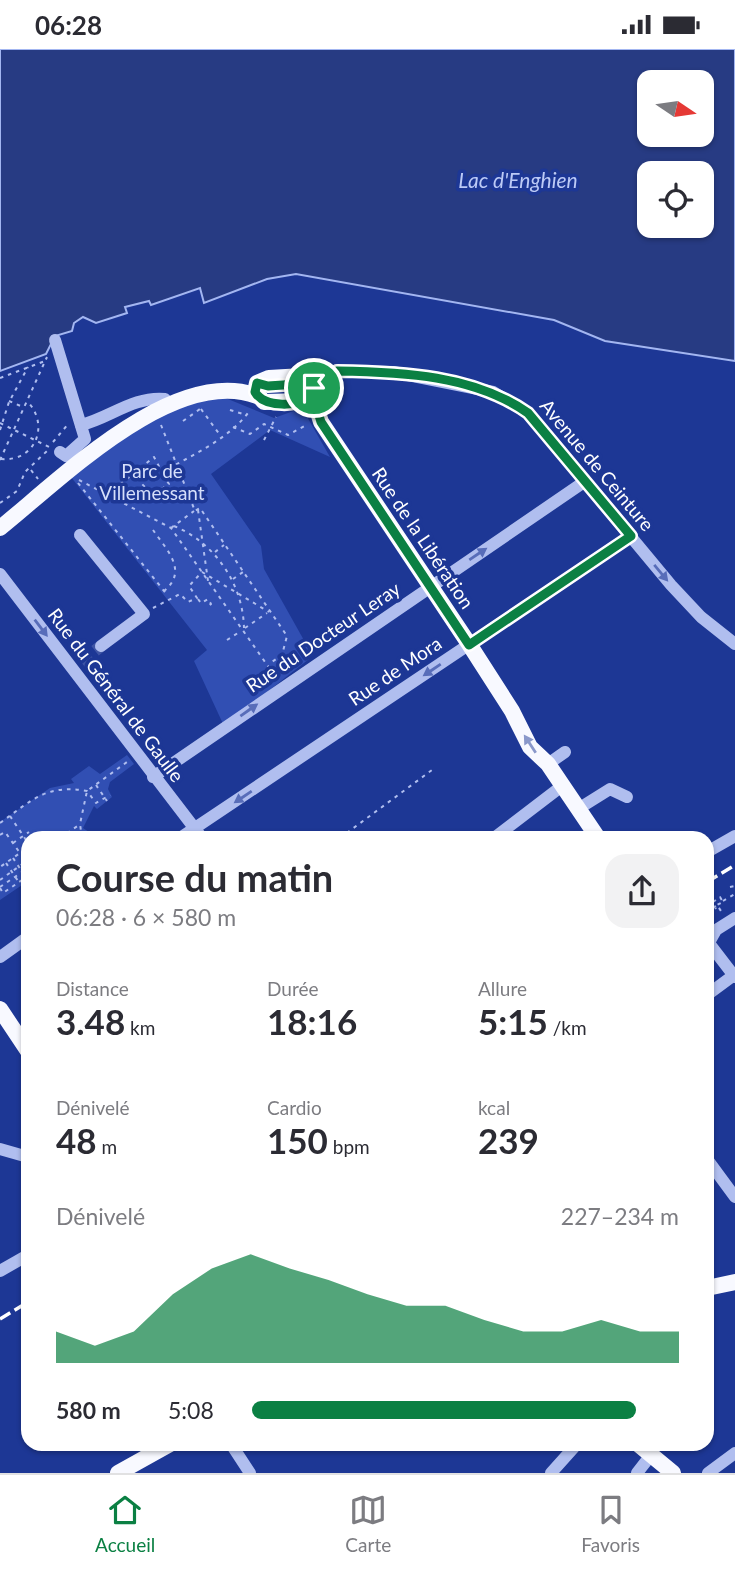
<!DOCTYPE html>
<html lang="fr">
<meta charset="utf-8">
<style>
:root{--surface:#fff;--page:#f2f2f3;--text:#2b2b33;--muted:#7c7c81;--line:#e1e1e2;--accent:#0b8043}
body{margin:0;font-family:Lato,sans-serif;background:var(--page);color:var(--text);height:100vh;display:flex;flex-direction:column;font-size:26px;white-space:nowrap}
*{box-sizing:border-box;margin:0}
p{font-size:23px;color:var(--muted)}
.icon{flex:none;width:38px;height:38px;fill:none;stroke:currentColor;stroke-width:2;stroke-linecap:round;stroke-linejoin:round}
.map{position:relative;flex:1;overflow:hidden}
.sheet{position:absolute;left:21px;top:782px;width:693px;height:620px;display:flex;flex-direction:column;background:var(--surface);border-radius:21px;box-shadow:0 2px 5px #0004}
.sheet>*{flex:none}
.needle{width:46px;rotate:103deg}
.controls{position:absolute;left:637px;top:21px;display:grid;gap:14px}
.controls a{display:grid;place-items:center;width:77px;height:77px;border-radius:14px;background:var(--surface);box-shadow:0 2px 5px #0004;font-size:35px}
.pin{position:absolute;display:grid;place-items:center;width:60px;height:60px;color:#fff;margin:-30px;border:4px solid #fff;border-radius:50%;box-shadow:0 2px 7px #0007}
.round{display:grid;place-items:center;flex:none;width:74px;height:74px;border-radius:21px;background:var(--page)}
.overview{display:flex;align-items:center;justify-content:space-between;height:119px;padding:0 35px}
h1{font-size:38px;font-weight:700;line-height:52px}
.metrics{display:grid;grid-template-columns:repeat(3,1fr);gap:10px;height:119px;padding:7px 35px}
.metrics div{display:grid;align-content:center}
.metrics b{font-size:35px;font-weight:700}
.metrics small{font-size:19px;font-weight:400}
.metrics p{font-size:19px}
.chart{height:196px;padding:14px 35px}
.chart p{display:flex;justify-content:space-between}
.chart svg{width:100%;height:126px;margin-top:7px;fill:var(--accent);opacity:.7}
ul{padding:0 35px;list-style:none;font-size:23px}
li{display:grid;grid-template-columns:112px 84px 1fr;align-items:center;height:52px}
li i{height:18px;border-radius:9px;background:var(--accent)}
.status{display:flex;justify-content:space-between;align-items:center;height:49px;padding:0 35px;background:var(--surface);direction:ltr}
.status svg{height:19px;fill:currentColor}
.menu{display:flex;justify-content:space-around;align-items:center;height:98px;border-top:2px solid var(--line);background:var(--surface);font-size:19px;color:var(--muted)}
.menu a{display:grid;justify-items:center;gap:4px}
.menu .selected{color:var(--accent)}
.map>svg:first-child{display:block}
.green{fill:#314fb3}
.water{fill:#273b83;stroke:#a3b6f1;stroke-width:2;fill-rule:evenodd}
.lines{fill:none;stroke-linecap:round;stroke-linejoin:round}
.minor-tunnel{stroke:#3f55a5;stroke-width:12;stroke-dasharray:12 6;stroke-linecap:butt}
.path{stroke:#b0beef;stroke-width:2;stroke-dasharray:3.5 5;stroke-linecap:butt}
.minor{stroke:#b0beef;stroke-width:12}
.major{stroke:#f8f9ff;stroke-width:16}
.rail{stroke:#fff;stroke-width:3.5;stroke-dasharray:12 5;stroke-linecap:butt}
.path-bridge{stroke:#b0beef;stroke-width:2;stroke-dasharray:3.5 5;stroke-linecap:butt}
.oneway{fill:#586db9}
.oneway2{fill:#8a98ca}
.route-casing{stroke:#fff;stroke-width:14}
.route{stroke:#0b8043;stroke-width:9}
.labels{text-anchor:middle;stroke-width:7;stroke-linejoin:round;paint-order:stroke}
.street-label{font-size:19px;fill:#fff;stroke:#1d3795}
.park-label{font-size:19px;fill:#d6dffb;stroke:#1d3795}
.water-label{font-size:21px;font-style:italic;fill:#bccaf6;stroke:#1d3795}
</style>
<div class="status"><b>06:28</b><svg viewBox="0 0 49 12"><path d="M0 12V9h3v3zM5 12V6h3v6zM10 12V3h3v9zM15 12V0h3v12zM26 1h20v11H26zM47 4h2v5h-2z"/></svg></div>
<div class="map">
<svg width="735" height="1424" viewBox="0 0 735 1424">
<rect width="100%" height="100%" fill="#1d3795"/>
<!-- green -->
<g class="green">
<polygon points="223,348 274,369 302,359 330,408 270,381 211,425 261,497 264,520 310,602 309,610 224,677 194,612 207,601 71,428 153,363"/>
<polygon points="127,706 134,715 110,733 108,740 112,748 97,760 94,757 83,779 95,787 28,789 28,832 0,851 0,773 50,739 74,734 71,730 89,717 100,725"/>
</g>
<!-- water -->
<path class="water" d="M0,0H735V312L605,292L554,271L296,225L267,230L204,254L200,239L151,256L149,252L125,258L127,264L96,274L83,268L74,274L72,282L55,287L46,305L0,322ZM649,33H702V86H649ZM649,124H702V177H649Z"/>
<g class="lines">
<!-- minor-tunnel -->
<polyline class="minor-tunnel" points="81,613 101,597"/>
<!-- path -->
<g class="path">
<polyline points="0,329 45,312"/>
<polyline points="9,352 23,358"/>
<polyline points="201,360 220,386"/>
<polyline points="230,361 246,366"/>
<polyline points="183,372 200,360"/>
<polyline points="0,374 49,398"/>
<polyline points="161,376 195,462 200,459 287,587 282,606 269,615"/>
<polyline points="233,378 250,385 264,375 288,386 308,375"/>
<polyline points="0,381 9,353 28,318"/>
<polyline points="264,391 276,368"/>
<polyline points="53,393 69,374"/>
<path d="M1,410C35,413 50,377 28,353"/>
<polyline points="0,411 47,308"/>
<polyline points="138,419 142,435 153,446 169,435 162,424"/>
<polyline points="31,421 38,430"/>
<polyline points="79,431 171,479 277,630"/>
<polyline points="78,434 168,547"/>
<path d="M107,446L154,408L162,423C191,407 231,389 250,361"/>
<polyline points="117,450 126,444 132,448 128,442"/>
<polyline points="0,454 17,442 25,423 48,401"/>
<polyline points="198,461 208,532"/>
<path d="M174,477C215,494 243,535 244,579"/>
<polyline points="171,479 194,462"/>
<path d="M153,481C166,500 189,522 164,542"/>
<polyline points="215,503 224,496"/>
<polyline points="233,530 243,523"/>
<polyline points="198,550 201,554 208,550 211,555 209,557"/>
<polyline points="153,559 180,545 188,553 197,549 189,537 202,523 269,563"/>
<polyline points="245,579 267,564"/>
<polyline points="227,591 241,582"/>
<polyline points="96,736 107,752"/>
<polyline points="10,767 28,794"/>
<path d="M0,774C32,751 46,735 87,742L96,754L110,746"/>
<polyline points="0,786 5,783 20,804 0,818"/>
<polyline points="60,789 79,776"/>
<polyline points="71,789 79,784"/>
<polyline points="82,789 80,775 87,742 127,713"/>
<polyline points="340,789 432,721"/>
<polyline points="13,794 29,783"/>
<polyline points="13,809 25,827"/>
<polyline points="6,814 18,832"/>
<polyline points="0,831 28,811"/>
<polyline points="0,838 28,819"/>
<polyline points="730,838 735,837"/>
<polyline points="0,839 3,844 28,827"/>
<polyline points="723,852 735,845"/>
<polyline points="713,853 720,848 723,853 717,856"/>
<polyline points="707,856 709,855"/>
<polyline points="713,859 717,856 721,862"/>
</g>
<!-- minor -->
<g class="minor">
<polyline points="55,291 85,390 66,407 60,403"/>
<polyline points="257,334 268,337 305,335"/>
<polyline points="314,339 337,322 393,323 493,343 528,364 671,536 701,568 735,595"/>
<path d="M81,376C110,369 133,347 165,350"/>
<polyline points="80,486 144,565 101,597"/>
<polyline points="0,525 202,789"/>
<polyline points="548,715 565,703"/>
<polyline points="153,728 584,433"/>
<polyline points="578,760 610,740 627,748"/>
<polyline points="180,789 631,487"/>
<polyline points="494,789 562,737"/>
<polyline points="707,803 735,787"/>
<polyline points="708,893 735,928"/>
<polyline points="707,897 716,881 735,869"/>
<polyline points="0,908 28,888"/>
<polyline points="707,946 734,926"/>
<polyline points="0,1100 28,1108"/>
<polyline points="707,1110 735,1148"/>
<polyline points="0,1222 28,1206"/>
<polyline points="231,1395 250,1424"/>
<polyline points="551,1424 577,1395"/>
<polyline points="637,1424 651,1406"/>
<polyline points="708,1424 735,1404"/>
</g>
<!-- major -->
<g class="major">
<polygon points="303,327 310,330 313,347 304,352 264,353 255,343 257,334 269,329"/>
<polyline points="313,347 321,373 469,595 512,662 530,698 548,715 598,789"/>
<path d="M0,479C60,431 174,316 257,347"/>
<polyline points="0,960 28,1002"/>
<polyline points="707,1239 735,1233"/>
<polyline points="638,1395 673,1424"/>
<polyline points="118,1424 170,1395"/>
</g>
<!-- rail -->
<g class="rail">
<polyline points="707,833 735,816"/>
<polyline points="0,1270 28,1253"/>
</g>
<!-- path-bridge -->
<polyline class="path-bridge" points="707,844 716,860"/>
</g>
<!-- one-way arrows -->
<defs><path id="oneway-solid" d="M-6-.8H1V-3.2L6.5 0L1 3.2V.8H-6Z" transform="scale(1.75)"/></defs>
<g class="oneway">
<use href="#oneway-solid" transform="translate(478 505) rotate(-34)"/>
<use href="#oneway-solid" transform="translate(661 524) rotate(50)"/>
<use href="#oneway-solid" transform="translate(41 579) rotate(53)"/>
<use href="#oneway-solid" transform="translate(432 621) rotate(146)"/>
<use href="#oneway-solid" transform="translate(249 661) rotate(-35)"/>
<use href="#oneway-solid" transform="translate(243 748) rotate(146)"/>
</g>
<use class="oneway2" href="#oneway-solid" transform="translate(530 695) rotate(-123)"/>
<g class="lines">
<defs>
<path id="route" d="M337,322C402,323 474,326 528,364L631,487L469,596L321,373L313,347C299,358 264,359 255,343L257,334L268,337L313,334L314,339Z"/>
</defs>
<!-- route casing -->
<use href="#route" class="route-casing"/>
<!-- route -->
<use href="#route" class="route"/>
</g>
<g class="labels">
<!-- street labels -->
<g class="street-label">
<text transform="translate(597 416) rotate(50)" y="7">Avenue de Ceinture</text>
<text transform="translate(423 489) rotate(56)" y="7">Rue de la Libération</text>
<text transform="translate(323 588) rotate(-34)" y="7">Rue du Docteur Leray</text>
<text transform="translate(395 622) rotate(-34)" y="7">Rue de Mora</text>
<text transform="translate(116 646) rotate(53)" y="7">Rue du Général de Gaulle</text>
</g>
<!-- park labels -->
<g class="park-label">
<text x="152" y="429">Parc de<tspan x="152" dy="22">Villemessant</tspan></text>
</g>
<!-- water labels -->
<g class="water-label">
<text x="518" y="139">Lac d'Enghien</text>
</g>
</g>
</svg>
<div class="controls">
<a><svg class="needle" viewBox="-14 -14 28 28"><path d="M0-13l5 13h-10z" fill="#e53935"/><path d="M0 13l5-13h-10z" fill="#7c7c81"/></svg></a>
<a><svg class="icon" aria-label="locate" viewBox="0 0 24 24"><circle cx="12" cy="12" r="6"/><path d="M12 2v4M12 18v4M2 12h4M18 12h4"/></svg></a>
</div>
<div class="pin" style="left:314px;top:339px;background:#1e9e55"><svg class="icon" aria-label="arrive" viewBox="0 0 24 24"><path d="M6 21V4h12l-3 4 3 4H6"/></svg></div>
<section class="sheet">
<div class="overview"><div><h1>Course du matin</h1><p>06:28 · 6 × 580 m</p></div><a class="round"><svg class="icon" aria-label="share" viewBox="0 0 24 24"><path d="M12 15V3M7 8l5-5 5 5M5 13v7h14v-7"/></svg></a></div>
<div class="metrics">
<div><p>Distance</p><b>3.48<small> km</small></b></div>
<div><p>Durée</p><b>18:16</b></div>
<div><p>Allure</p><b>5:15<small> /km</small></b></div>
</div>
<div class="metrics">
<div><p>Dénivelé</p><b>48<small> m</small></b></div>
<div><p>Cardio</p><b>150<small> bpm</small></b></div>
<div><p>kcal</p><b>239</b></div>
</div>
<div class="chart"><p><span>Dénivelé</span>227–234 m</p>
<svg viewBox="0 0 160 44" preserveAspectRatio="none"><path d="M0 44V33L10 38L20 33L30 20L40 11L50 6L60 11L70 15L80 20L90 24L100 24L110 29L120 33L130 33L140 29L150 33L160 33V44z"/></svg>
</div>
<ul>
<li><b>580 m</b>5:08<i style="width:90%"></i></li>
</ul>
</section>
</div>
<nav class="menu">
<a class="selected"><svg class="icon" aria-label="home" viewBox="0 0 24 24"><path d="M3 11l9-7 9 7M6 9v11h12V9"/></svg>Accueil</a>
<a><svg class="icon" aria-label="map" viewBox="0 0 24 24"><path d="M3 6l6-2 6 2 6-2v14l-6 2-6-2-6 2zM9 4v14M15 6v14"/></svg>Carte</a>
<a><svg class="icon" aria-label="saved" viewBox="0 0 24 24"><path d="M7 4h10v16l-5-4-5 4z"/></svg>Favoris</a>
</nav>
